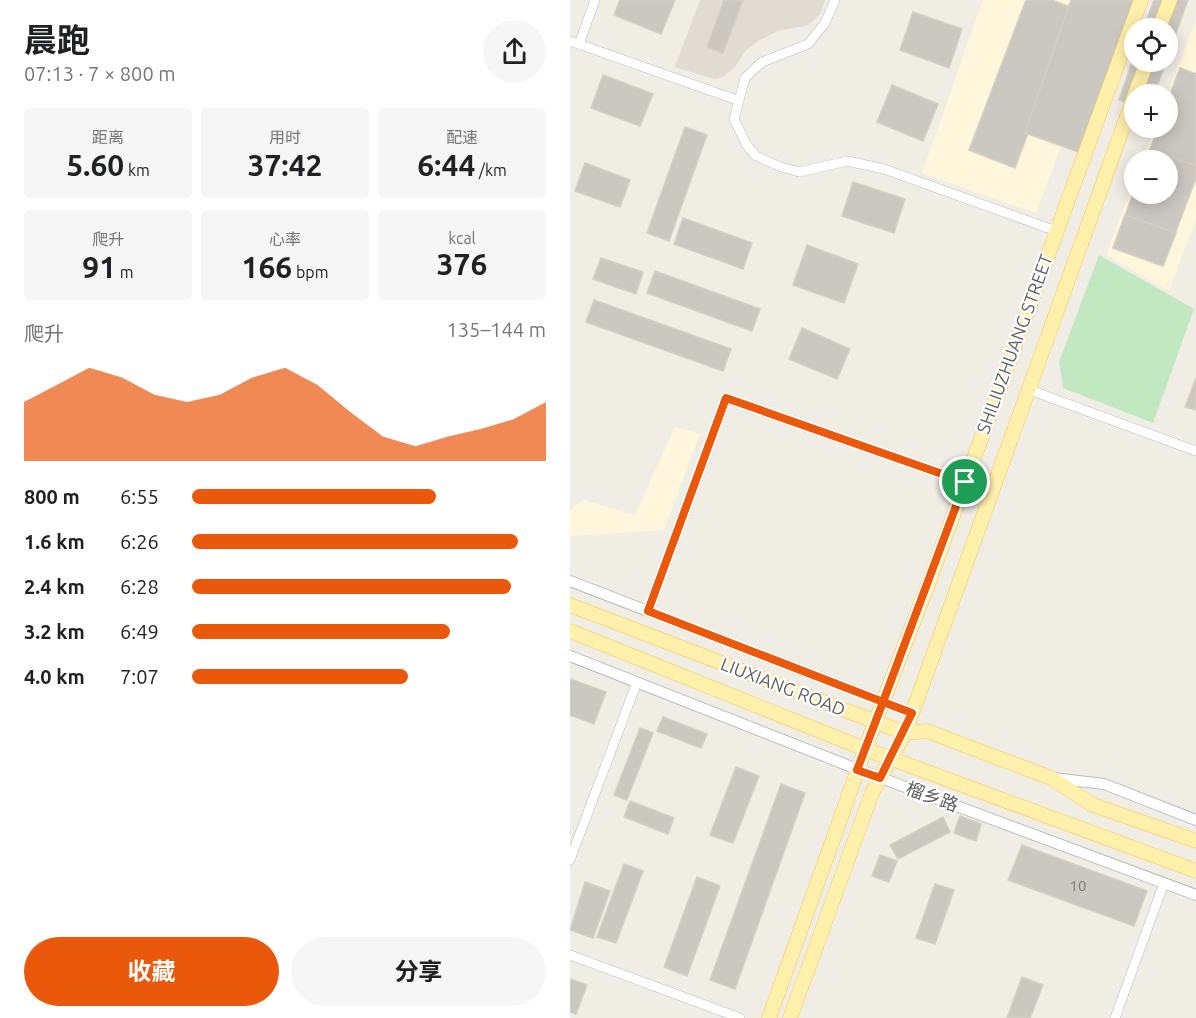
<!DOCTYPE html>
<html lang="zh">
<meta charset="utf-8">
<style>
:root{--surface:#fff;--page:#f6f6f6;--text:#202124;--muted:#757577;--accent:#ea580c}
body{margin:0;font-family:Ubuntu,"Noto Sans SC",sans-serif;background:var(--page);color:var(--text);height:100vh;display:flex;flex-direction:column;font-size:22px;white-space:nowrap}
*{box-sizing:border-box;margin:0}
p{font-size:20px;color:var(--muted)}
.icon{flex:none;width:33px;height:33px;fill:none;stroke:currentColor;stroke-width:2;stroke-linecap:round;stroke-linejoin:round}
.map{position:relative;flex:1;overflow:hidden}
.panel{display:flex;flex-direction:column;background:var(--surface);width:570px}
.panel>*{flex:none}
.controls{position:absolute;left:554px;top:18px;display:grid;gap:12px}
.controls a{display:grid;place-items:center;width:54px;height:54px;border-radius:50%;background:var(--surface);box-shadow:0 3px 15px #0003;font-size:30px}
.pin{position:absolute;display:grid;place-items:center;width:51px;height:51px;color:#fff;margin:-26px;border:3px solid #fff;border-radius:50%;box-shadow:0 2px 6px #0007}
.round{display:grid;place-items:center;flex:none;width:63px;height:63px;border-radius:32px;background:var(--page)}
.head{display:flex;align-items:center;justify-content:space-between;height:102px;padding:0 24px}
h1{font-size:33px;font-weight:700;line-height:45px}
.metrics{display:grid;grid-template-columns:repeat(3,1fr);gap:9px;height:102px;padding:6px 24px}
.metrics div{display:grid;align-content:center;border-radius:6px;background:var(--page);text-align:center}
.metrics b{font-size:30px;font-weight:700}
.metrics small{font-size:16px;font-weight:400}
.metrics p{font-size:16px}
.chart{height:168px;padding:12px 24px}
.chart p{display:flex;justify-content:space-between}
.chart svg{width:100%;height:108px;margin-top:6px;fill:var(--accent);opacity:.7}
.cta{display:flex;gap:12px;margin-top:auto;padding:12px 24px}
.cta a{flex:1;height:69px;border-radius:36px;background:var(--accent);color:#fff;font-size:24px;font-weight:700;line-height:69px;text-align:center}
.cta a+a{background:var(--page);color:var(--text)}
ul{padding:0 24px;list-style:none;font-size:20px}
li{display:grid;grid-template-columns:96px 72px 1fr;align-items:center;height:45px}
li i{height:15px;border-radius:8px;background:var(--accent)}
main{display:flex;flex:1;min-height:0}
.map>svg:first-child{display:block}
.commercial{fill:#fff6db}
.education{fill:#e0dcd3}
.green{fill:#c2e8c1}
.building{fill:#cbc8c2;stroke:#d5cfc3;stroke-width:1.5}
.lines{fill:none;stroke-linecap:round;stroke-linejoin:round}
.minor-casing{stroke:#b8bbbf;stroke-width:10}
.tertiary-casing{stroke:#b8bbbf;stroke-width:12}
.primary-casing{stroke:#f6c658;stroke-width:15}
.minor{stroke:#fff;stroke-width:9}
.tertiary{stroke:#fff;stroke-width:10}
.primary{stroke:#fff0ab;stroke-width:14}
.route-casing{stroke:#fff;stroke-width:12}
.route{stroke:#ea580c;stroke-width:8}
.labels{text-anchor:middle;stroke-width:4.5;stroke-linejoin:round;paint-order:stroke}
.number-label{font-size:15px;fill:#787b7d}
.street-label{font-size:18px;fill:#5d6166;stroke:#fff}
</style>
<main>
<section class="panel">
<div class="head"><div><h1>晨跑</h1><p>07:13 · 7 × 800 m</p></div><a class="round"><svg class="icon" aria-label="share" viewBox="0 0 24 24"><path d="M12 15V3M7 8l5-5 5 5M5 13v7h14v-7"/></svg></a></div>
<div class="metrics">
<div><p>距离</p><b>5.60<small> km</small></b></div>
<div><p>用时</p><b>37:42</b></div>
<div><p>配速</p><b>6:44<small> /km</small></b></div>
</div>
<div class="metrics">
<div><p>爬升</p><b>91<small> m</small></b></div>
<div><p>心率</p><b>166<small> bpm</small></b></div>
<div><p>kcal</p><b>376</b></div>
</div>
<div class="chart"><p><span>爬升</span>135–144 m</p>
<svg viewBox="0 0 160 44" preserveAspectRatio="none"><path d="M0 44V20L10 13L20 6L30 10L40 17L50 20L60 17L70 10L80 6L90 13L100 24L110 34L120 38L130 34L140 31L150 27L160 20V44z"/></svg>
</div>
<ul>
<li><b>800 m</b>6:55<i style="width:69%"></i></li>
<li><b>1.6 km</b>6:26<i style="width:92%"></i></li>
<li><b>2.4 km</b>6:28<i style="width:90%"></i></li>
<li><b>3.2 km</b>6:49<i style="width:73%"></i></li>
<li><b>4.0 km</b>7:07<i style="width:61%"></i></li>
</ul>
<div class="cta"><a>收藏</a><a>分享</a></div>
</section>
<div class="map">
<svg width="626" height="1018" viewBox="0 0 626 1018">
<rect width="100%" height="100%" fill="#f0ede5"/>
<!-- commercial -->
<g class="commercial">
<polygon points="413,0 545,0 466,213 352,173"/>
<polygon points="626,19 626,219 599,291 536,255 564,182 564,194 597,194 597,160 572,160 585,128 597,128 597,95"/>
<polygon points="105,427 130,434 94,530 0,536 0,510 13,500 65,515"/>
</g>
<!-- education -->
<polygon class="education" points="130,0 255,0 250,14 239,25 208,31 188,41 175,51 165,67 153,77 144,79 105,67"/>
<!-- green -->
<polygon class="green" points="529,255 624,309 583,423 493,388 489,362"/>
<!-- building -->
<g class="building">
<polygon points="50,0 105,0 91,34 44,15"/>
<polygon points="154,0 173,0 153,53 137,47"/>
<polygon points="456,0 482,0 505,9 445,168 399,150"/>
<polygon points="501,0 574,0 517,155 455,133"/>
<polygon points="584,0 618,0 597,58 597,28 574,28"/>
<polygon points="343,12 392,29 379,68 330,50"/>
<polygon points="564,56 564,62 596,62 584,94 564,94 564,105 549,100"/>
<polygon points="610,68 626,74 626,117 597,107"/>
<polygon points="610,68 626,74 626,178 593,266 543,248 564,191 597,194 597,160 576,160 588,128 597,128 597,102"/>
<polygon points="33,75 83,94 70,126 21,108"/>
<polygon points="322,85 368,104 353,141 307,122"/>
<polygon points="115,127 137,135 99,241 77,233"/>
<polygon points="580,149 626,166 626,178 618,199 597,192 597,160 576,160"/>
<polygon points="15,163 60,180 50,207 5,191"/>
<polygon points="283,182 335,199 324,233 272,216"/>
<polygon points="555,215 606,233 593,266 543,248"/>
<polygon points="113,218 182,243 173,269 104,244"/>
<polygon points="237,245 288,264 274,303 223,285"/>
<polygon points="31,258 73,272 66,294 23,279"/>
<polygon points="85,271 190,309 182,331 77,293"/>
<polygon points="24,300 161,349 153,371 16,322"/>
<polygon points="232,328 280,349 267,379 219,359"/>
<polygon points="626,378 626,410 615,407"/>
<polygon points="0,679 36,692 24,724 0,715"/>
<polygon points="93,717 137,734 131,748 87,731"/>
<polygon points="70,728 83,733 57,800 44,795"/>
<polygon points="166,767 189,776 163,843 140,835"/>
<polygon points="211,784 235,793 165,989 140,980"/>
<polygon points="60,801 104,818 98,834 54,817"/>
<polygon points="390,816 411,824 406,841 384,833"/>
<polygon points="373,817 380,832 328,859 320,845"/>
<polygon points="452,845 577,891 564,926 438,880"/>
<polygon points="310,855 327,861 319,882 302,876"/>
<polygon points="54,864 73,871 46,943 27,937"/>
<polygon points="127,877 150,886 117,976 94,967"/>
<polygon points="15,882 40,891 23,938 0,930"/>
<polygon points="365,884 384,890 365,944 346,938"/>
<polygon points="452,977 473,985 460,1018 437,1018"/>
<polygon points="0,979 17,985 6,1014 0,1012"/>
</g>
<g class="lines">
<defs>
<g id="minor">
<polyline points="265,0 255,23 238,44 192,62 175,78 164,119 176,144 186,156 211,167 229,172 277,161 314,169 486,231"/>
<polyline points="0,41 167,100"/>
<polyline points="9,44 25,0"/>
<polyline points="457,389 626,451"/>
<polyline points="0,860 67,682"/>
<polyline points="0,955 170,1018"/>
<polyline points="545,1018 594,883"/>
</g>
<g id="tertiary">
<polyline points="0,581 342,713"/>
<polyline points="78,611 156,398 395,482"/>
<polyline points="0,656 287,769 626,895"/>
<polyline points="483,778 534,784 626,820"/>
</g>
<g id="primary">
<polyline points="589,28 600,0"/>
<polyline points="565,94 577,62"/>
<polyline points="0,605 335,733 357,731 481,778 523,805 626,841"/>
<polyline points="0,631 295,749 626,871"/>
<polyline points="199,1018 305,722 359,582 571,0"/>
<polyline points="220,1018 302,793 335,733 564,97"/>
</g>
</defs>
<!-- minor casing -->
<use href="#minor" class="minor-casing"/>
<!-- tertiary casing -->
<use href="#tertiary" class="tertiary-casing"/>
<!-- primary casing -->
<use href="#primary" class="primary-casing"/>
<!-- minor -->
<use href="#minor" class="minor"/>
<!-- tertiary -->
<use href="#tertiary" class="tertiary"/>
<!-- primary -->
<use href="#primary" class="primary"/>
</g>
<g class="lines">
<defs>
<polyline id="route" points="395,482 313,702 287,770 310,778 342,713 313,702 78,611 156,398 395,482"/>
</defs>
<!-- route casing -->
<use href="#route" class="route-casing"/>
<!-- route -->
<use href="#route" class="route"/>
</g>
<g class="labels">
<!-- number labels -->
<g class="number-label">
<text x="508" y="891">10</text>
</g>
<!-- street labels -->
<g class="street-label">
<text transform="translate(445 344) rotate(-70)" y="6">SHILIUZHUANG STREET</text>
<text transform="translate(213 687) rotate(21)" y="6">LIUXIANG ROAD</text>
<text transform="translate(362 797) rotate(20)" y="6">榴乡路</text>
</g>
</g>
</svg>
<div class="controls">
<a><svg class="icon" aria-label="locate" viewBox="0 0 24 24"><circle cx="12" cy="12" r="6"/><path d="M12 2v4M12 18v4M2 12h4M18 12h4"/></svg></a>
<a>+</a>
<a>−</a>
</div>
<div class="pin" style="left:395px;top:482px;background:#1e9e55"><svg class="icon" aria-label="arrive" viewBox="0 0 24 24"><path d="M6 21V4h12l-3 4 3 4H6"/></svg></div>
</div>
</main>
